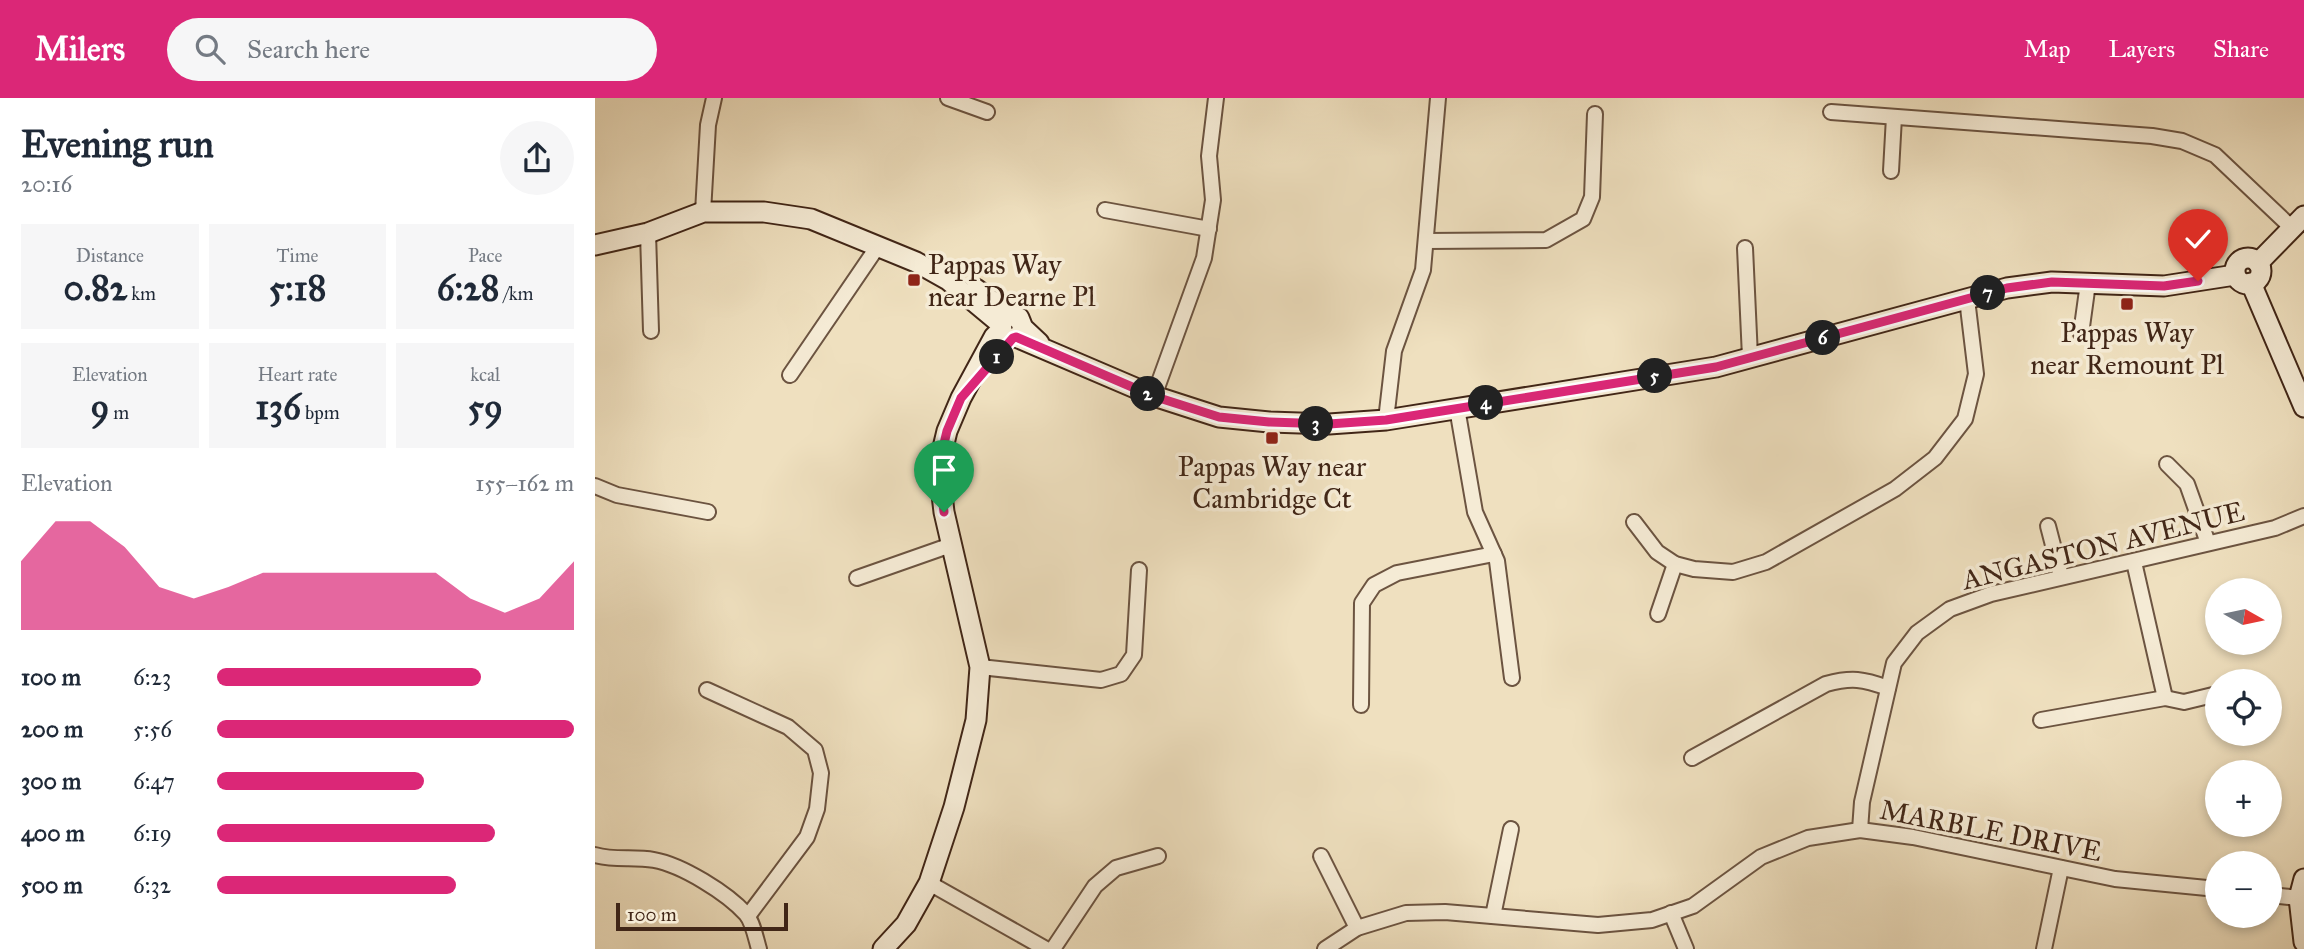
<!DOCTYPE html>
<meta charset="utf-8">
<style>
:root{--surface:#fff;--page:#f6f6f7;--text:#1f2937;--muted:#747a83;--accent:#db2777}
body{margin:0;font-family:"IM FELL Great Primer",serif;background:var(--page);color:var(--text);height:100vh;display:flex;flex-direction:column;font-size:26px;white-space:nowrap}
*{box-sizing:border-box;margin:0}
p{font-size:23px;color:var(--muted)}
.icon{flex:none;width:38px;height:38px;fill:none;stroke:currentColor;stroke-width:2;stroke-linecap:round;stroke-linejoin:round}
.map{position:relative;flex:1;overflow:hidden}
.panel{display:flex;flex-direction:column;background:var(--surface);width:595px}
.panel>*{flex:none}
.needle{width:46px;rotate:99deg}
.tools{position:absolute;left:1610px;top:480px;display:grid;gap:14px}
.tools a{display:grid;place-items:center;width:77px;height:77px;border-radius:50%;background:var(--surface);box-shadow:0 4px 10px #0003;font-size:35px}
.scale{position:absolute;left:21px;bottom:18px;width:172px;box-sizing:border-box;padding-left:7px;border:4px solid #412617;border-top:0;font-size:19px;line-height:24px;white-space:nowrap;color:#412617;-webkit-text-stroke:5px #f5ebd5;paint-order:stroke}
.pin{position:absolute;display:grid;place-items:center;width:60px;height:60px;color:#fff;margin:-72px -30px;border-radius:50% 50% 50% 0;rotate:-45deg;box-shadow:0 0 7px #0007}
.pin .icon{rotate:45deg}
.km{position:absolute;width:35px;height:35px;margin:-18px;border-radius:50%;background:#222;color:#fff;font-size:19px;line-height:35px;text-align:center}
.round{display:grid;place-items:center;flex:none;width:74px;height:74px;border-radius:37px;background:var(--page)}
.summary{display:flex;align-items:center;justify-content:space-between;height:119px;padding:0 21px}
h1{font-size:38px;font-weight:700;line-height:52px}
.metrics{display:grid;grid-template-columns:repeat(3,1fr);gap:10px;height:119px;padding:7px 21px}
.metrics div{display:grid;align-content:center;border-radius:0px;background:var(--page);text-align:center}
.metrics b{font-size:35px;font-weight:700}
.metrics small{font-size:19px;font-weight:400}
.metrics p{font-size:19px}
.chart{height:196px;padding:14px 21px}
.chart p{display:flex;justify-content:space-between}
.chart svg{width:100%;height:126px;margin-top:7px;fill:var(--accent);opacity:.7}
ul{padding:0 21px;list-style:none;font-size:23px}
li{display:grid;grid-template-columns:112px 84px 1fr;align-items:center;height:52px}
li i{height:18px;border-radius:9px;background:var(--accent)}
header{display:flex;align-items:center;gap:42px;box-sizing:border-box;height:98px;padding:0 35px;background:var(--accent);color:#fff}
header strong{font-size:33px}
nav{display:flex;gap:38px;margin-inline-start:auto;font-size:24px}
.search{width:490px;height:63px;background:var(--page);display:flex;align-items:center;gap:18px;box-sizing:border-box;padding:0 24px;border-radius:38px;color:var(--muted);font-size:26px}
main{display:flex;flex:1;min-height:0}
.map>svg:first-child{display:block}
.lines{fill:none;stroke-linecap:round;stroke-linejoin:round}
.street-casing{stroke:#6c5441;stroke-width:18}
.secondary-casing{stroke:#412617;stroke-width:23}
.street{stroke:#f5ebd5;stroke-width:14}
.secondary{stroke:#f5ebd5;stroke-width:19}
.route-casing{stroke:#fff;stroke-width:14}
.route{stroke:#db2777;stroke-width:9}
.poi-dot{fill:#8f2418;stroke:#f5ebd5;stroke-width:2.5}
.labels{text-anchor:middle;stroke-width:7;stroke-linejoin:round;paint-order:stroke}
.poi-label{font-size:28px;fill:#412617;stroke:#f5ebd5}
.street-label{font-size:28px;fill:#412617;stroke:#f5ebd5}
</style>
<header>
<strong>Milers</strong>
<div class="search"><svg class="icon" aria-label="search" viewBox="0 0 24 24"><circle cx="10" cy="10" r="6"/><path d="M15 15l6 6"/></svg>Search here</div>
<nav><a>Map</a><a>Layers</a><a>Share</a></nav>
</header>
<main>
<section class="panel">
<div class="summary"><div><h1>Evening run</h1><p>20:16</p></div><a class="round"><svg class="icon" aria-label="share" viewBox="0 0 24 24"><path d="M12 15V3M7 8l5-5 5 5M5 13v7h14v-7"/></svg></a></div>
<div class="metrics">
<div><p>Distance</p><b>0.82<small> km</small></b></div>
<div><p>Time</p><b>5:18</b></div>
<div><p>Pace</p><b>6:28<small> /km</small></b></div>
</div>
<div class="metrics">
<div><p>Elevation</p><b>9<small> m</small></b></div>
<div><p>Heart rate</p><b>136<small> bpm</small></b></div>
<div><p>kcal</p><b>59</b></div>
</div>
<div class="chart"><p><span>Elevation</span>155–162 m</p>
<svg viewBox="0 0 160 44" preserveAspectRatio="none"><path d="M0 44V20L10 6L20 6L30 15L40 29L50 33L60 29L70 24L80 24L90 24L100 24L110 24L120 24L130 33L140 38L150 33L160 20V44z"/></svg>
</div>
<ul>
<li><b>100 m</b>6:23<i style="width:74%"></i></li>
<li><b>200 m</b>5:56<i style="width:100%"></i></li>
<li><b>300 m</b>6:47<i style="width:58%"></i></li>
<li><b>400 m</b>6:19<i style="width:78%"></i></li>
<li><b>500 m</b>6:32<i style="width:67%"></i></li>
</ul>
</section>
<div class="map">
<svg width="1709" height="851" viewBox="0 0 1709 851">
<rect width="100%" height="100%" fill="#efe0bf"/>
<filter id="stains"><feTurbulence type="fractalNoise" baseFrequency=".00286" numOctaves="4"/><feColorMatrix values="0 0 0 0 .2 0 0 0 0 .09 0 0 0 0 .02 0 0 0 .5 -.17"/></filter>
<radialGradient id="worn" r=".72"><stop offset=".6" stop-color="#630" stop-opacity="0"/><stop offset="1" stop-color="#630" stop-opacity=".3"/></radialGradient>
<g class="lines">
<defs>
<g id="street">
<polyline points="353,0 392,14"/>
<polyline points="1236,14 1557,38 1587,43 1620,57 1697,130"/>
<polyline points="1296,73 1299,19"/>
<polyline points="510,112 614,131"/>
<polyline points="108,114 113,27 119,0"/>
<polyline points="53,135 56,233"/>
<polyline points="831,143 951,142 988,121 997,99 1000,16"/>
<polyline points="1150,150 1155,259"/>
<polyline points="1486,236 1493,185"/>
<polyline points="195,277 283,148"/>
<polyline points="559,298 609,160 618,102 614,58 621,0"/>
<polyline points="862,310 880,414 902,463 917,580"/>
<polyline points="791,322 799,253 828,172 843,0"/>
<polyline points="1572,366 1592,386 1613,445"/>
<polyline points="0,388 22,397 113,414"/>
<polyline points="1039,424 1062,454 1080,466 1099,471 1138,474 1171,464 1300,391 1340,360 1370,321 1381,276 1372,201"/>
<polyline points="1453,428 1466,478"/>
<polyline points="1539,464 1570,600"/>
<polyline points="262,480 356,447"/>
<polyline points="1063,516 1080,466"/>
<polyline points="385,569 506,582 526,576 539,557 544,472"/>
<polyline points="112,592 193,629 220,652 226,675 222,711 212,739 153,818"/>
<polyline points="766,607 767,505 779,487 802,475 899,456"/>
<polyline points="1446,622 1570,600 1589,604 1622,596"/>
<path d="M1097,660L1231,586C1257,579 1268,581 1293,590"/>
<polyline points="1265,732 1267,704 1299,565 1322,535 1355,511 1396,496 1680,430 1709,418"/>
<path d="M0,757C20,763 39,758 59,762C87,767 132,795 151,816C158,824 161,841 164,851"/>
<polyline points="726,758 762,830"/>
<polyline points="334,785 451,851"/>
<polyline points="1675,797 1704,800"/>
<polyline points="1076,815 1091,851"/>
<polyline points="898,818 916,731"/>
<polyline points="458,851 500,788 521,770 563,758"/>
<polyline points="730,851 762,830 811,815 850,814 1003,827 1057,822 1098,808 1166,759 1213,740 1265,732 1318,739 1520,781 1622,791"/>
<polyline points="1449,851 1466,770"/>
</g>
<g id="secondary">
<polyline points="0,147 53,135 108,114 169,114 216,121 321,164 353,182 407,227"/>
<circle cx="1653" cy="173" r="13"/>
<polyline points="1663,165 1709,118"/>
<polyline points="1656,185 1709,309"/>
<polyline points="381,191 417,218 424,220 428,230 444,245"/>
<polyline points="421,239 559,298 624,319 674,324 734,326 791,322 1121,269 1412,190 1457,184 1569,188 1640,177"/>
<polyline points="1709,781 1704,800 1709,844"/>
<polyline points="288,851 311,826 334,785 359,709 381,622 385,569 349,414 345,379 347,354 352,333 366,300 399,239 407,231"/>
</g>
</defs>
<!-- street casing -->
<use href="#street" class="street-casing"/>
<!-- secondary casing -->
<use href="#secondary" class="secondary-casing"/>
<!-- street -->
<use href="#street" class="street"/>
<!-- secondary -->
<use href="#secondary" class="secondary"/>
</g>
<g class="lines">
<defs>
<polyline id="route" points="349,414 345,379 347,354 352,333 366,300 418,240 421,239 558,298 624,319 674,324 734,326 791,322 1121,269 1412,190 1457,184 1569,188 1603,183"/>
</defs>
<!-- route casing -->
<use href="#route" class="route-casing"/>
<!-- route -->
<use href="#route" class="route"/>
</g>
<!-- markers -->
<g class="poi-dot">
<rect x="312" y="175" width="14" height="14" rx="3.5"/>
<rect x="1525" y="199" width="14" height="14" rx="3.5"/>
<rect x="670" y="333" width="14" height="14" rx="3.5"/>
</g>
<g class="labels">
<!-- poi labels -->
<g class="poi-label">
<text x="333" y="176" text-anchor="start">Pappas Way<tspan x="333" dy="32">near Dearne Pl</tspan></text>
<text x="1532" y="244">Pappas Way<tspan x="1532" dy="32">near Remount Pl</tspan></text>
<text x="677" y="378">Pappas Way near<tspan x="677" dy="32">Cambridge Ct</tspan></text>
</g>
<!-- street labels -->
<g class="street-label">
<text transform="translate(1508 447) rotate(-14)" y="10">ANGASTON AVENUE</text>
<text transform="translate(1396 732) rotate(11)" y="10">MARBLE DRIVE</text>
</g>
</g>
<rect width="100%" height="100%" filter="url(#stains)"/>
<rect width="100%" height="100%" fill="url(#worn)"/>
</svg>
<div class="tools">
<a><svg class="needle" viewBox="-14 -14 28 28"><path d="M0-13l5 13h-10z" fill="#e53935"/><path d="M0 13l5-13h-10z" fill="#747a83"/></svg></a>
<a><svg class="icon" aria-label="locate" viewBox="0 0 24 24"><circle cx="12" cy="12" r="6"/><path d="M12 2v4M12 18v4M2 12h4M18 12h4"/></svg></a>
<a>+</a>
<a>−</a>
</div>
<div class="scale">100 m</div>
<div class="pin" style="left:349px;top:414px;background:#1e9e55"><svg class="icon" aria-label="arrive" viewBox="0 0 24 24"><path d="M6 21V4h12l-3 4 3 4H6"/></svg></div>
<div class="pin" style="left:1603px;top:183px;background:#d93025"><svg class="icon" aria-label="check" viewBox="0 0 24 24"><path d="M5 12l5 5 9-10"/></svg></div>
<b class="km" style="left:402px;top:259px">1</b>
<b class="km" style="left:553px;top:296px">2</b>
<b class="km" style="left:721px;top:326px">3</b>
<b class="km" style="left:891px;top:305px">4</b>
<b class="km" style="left:1060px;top:278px">5</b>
<b class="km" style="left:1228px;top:240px">6</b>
<b class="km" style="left:1393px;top:195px">7</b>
</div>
</main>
